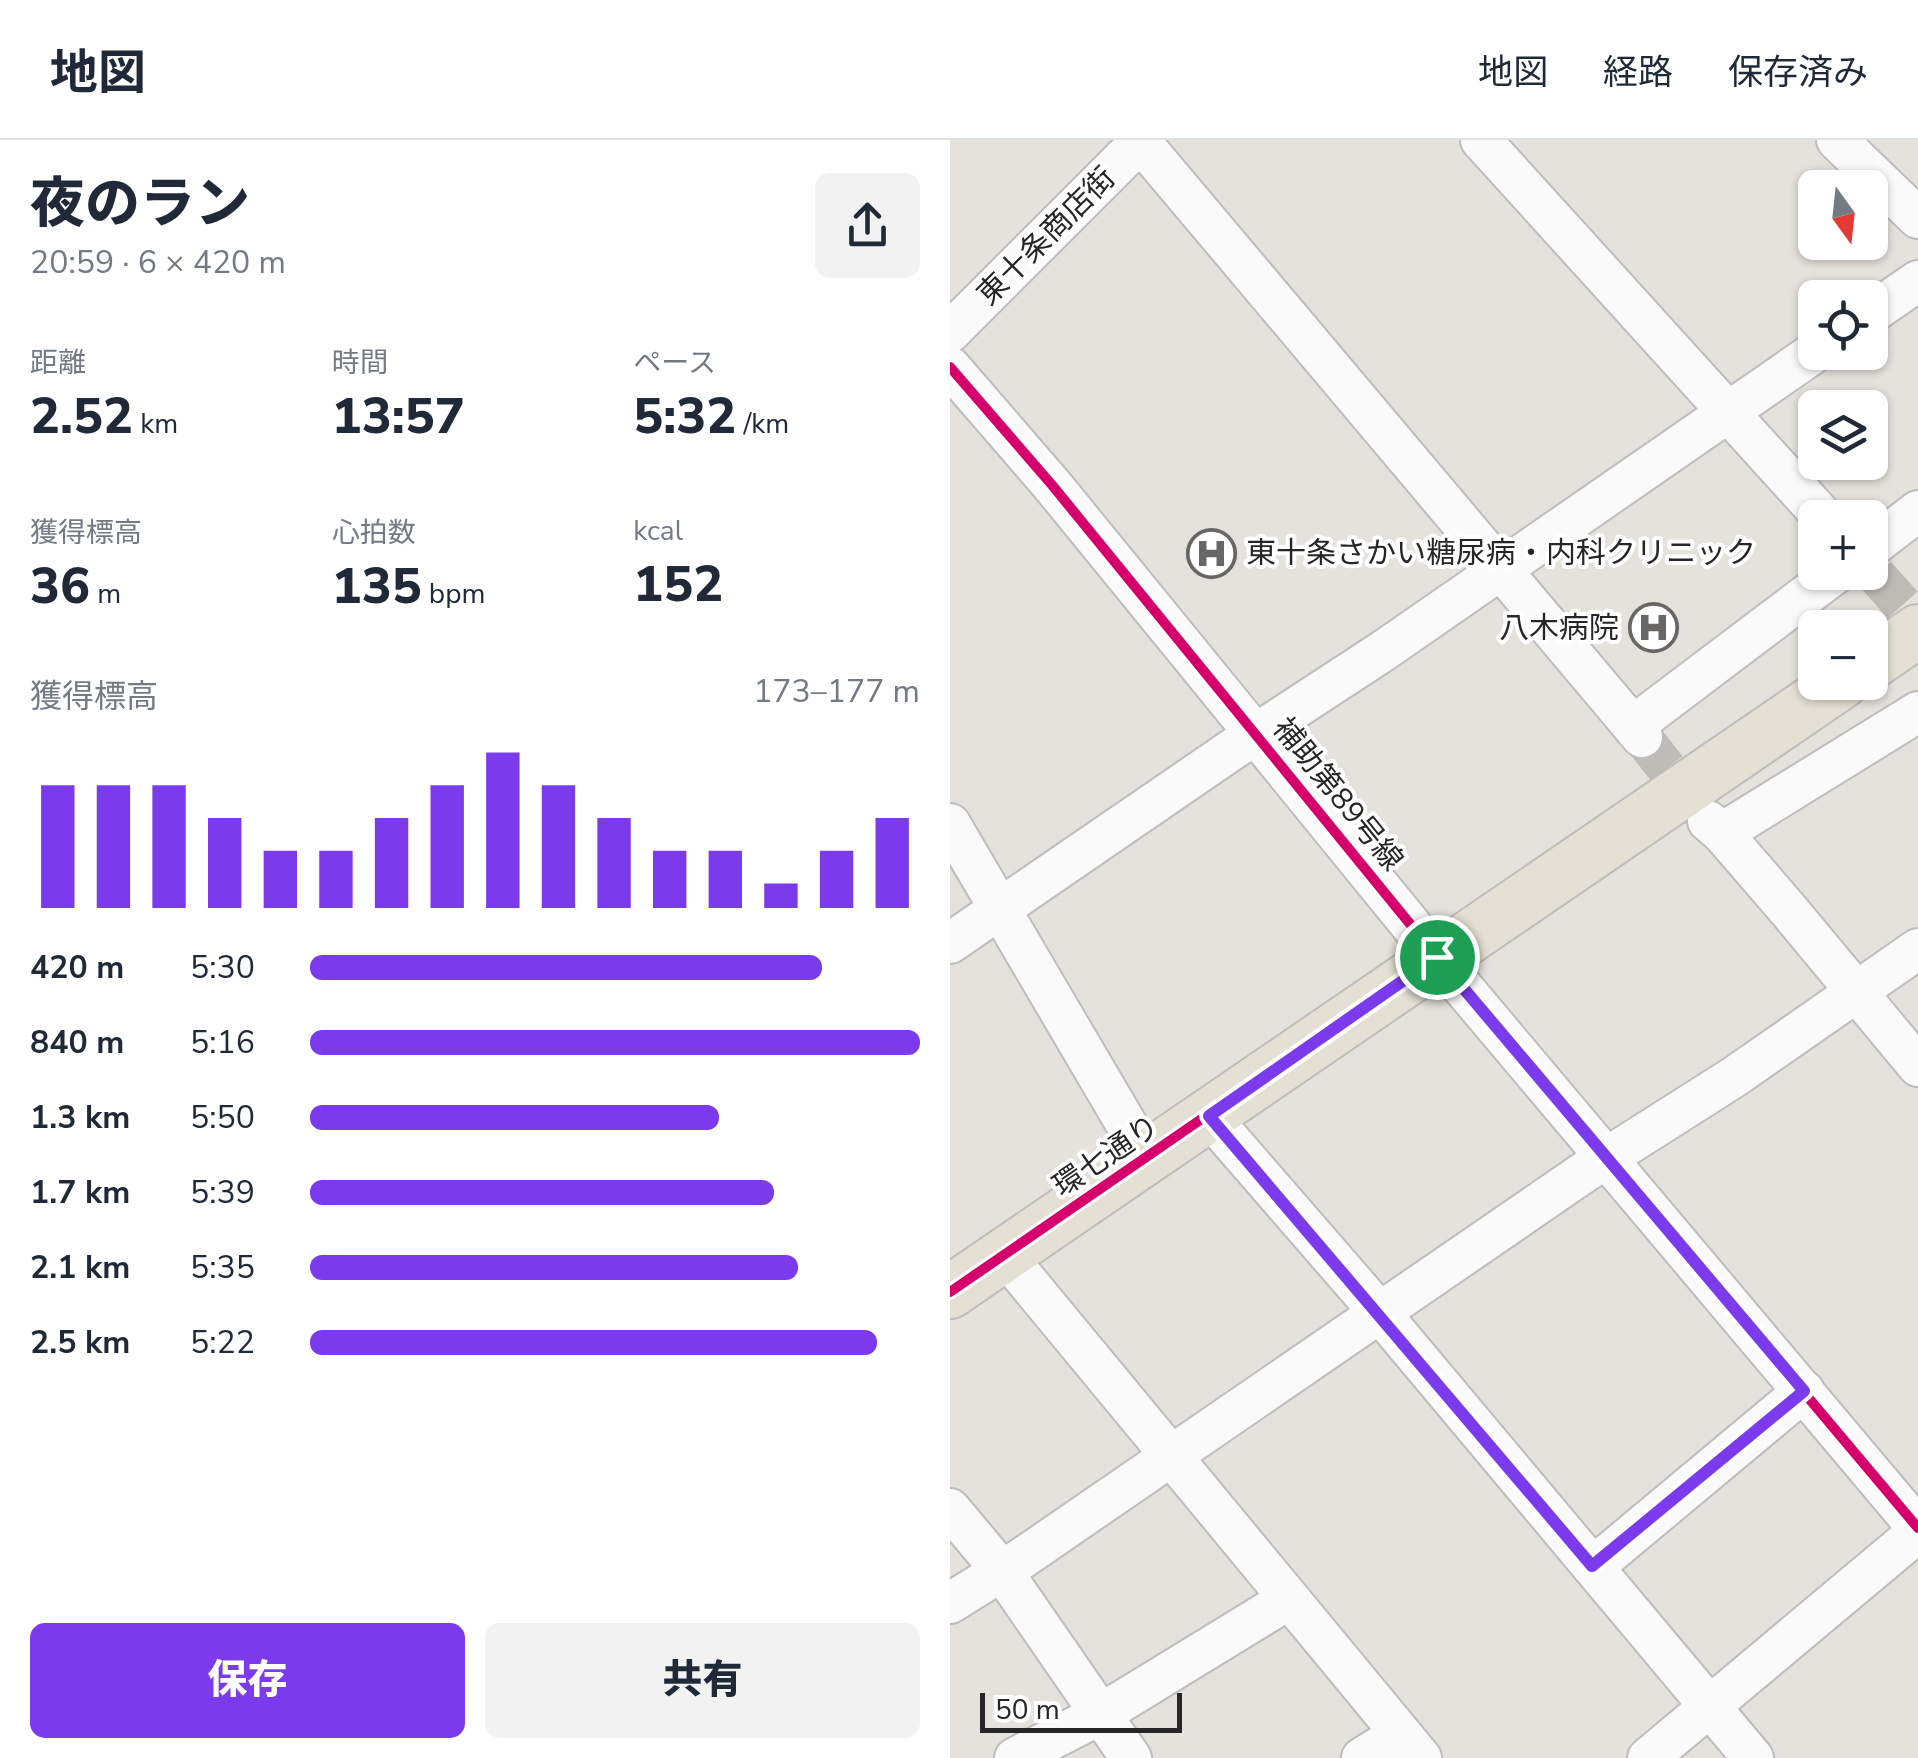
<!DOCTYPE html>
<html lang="ja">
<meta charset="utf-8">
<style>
:root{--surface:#fff;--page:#f2f2f3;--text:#1f2937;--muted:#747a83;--line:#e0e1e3;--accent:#7c3aed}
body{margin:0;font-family:"Nunito Sans","Noto Sans JP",sans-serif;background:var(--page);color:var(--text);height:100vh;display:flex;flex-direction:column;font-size:38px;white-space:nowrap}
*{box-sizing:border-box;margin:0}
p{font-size:32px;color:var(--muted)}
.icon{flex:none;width:55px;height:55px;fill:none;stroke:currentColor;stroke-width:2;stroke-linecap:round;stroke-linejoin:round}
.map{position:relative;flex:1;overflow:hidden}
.panel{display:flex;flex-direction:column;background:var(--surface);width:950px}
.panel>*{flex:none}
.needle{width:65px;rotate:165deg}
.fabs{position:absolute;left:848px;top:30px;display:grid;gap:20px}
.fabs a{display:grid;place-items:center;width:90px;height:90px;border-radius:15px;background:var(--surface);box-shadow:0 2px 8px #0004;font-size:50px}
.scale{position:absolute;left:30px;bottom:25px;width:202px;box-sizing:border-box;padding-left:10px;border:5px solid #262626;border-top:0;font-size:28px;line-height:35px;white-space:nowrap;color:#262626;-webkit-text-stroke:8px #fff;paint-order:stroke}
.pin{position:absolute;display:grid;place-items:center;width:85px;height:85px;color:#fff;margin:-42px;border:5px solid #fff;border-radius:50%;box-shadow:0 2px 10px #0007}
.round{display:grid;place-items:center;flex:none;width:105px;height:105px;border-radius:15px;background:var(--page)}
.overview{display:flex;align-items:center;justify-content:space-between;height:170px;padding:0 30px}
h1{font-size:55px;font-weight:800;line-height:75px}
.metrics{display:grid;grid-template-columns:repeat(3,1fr);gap:15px;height:170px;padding:10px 30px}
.metrics div{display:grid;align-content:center}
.metrics b{font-size:50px;font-weight:800}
.metrics small{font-size:28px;font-weight:400}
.metrics p{font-size:28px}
.chart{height:280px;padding:20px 30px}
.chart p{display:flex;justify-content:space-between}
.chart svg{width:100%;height:180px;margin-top:10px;stroke:var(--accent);stroke-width:6}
.button{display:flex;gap:20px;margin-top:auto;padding:20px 30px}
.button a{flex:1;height:115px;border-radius:15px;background:var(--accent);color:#fff;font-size:40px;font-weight:800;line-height:115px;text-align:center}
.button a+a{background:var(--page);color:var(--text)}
ul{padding:0 30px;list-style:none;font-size:32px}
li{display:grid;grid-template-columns:160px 120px 1fr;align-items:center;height:75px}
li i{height:25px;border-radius:12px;background:var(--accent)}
header{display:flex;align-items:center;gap:60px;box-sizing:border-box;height:140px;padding:0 50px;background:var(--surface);border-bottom:2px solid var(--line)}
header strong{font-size:48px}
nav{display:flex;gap:55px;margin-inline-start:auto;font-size:35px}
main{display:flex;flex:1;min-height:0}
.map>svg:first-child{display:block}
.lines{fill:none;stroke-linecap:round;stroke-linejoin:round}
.minor-tunnel{stroke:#bfbcb8;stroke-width:40;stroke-dasharray:40 20;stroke-linecap:butt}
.minor-casing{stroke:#bebdbd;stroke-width:44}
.major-casing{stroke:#bebdbb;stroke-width:56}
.minor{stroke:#fbfafa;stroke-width:40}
.major{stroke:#e4e0d3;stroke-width:52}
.cycleway-casing{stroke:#fff;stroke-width:16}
.cycleway{stroke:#d6006c;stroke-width:10}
.route-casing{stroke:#fff;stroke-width:20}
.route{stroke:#7c3aed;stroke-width:12}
.labels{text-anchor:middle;stroke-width:8;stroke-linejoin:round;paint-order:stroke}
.street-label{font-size:30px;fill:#262626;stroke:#fff}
.poi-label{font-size:30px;fill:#262626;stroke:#fff;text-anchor:start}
</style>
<header>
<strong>地図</strong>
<nav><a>地図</a><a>経路</a><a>保存済み</a></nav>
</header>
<main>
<section class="panel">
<div class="overview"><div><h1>夜のラン</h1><p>20:59 · 6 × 420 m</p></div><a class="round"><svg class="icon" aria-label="share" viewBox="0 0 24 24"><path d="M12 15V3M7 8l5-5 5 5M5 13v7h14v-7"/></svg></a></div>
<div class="metrics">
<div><p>距離</p><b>2.52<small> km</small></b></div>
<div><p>時間</p><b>13:57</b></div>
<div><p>ペース</p><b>5:32<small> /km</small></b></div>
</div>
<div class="metrics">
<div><p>獲得標高</p><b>36<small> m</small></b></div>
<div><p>心拍数</p><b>135<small> bpm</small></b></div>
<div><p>kcal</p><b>152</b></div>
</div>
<div class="chart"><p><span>獲得標高</span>173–177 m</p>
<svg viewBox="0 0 160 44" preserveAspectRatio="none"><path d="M5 44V14M15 44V14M25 44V14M35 44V22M45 44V30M55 44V30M65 44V22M75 44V14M85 44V6M95 44V14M105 44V22M115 44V30M125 44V30M135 44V38M145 44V30M155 44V22"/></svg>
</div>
<ul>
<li><b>420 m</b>5:30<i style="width:84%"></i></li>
<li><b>840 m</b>5:16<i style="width:100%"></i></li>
<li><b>1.3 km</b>5:50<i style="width:67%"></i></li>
<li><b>1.7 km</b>5:39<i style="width:76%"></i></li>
<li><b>2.1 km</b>5:35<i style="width:80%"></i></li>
<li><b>2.5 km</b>5:22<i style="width:93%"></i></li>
</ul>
<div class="button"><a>保存</a><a>共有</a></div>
</section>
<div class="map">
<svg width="968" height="1618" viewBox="0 0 968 1618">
<rect width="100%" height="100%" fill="#e5e1dc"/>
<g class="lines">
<!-- minor-tunnel -->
<g class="minor-tunnel">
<polyline points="926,435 968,482"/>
<polyline points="692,597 751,672"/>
</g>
<defs>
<g id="minor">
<polyline points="189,0 692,597"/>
<polyline points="531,0 874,378"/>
<polyline points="887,0 968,78"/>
<polyline points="920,174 968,141"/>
<polyline points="0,192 192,0"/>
<polyline points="0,227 102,345 487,817 968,1388"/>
<polyline points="920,408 968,371"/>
<polyline points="683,586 887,432"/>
<polyline points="758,681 772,693 841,773 968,926"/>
<polyline points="0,684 181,992"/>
<polyline points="772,693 968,572"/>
<polyline points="0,803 280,611 433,511 865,212"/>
<polyline points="259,976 430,1173 803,1618"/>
<polyline points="55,1115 471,1618"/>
<polyline points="0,1369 52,1431 181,1618"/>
<polyline points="643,1427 854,1251"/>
<polyline points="0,1463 71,1419 636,1031 784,937 968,809"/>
<polyline points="65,1618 151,1574 339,1459"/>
<polyline points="412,1618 451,1594"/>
<polyline points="698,1618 968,1392"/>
</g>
<g id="major">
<polyline points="920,524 968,491"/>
<polyline points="0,1152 892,542"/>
</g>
</defs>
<!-- minor casing -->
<use href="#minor" class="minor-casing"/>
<!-- major casing -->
<use href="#major" class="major-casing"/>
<!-- minor -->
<use href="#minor" class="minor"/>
<!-- major -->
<use href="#major" class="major"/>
<defs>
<g id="cycleway">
<polyline points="0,227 102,345 487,817 968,1388"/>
<polyline points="0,1152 487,817"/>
</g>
</defs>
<!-- cycleway casing -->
<use href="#cycleway" class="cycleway-casing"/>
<!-- cycleway -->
<use href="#cycleway" class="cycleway"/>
</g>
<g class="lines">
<defs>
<polygon id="route" points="487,817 854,1251 642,1426 259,976"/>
</defs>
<!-- route casing -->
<use href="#route" class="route-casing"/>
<!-- route -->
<use href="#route" class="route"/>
</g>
<!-- icons -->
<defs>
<symbol id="hospital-ring" viewBox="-11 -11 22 22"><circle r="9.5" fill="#fff" stroke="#696766" stroke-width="1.5"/><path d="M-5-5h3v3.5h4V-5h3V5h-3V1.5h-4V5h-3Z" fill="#696766"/></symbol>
</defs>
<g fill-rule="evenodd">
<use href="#hospital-ring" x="234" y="386" width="55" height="55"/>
<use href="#hospital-ring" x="676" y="460" width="55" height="55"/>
</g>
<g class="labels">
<!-- street labels -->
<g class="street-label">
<text transform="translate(96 96) rotate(-45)" y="10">東十条商店街</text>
<text transform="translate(388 654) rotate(51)" y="10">補助第89号線</text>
<text transform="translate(156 1016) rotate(-34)" y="10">環七通り</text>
</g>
<!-- poi labels -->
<g class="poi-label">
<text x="296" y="423">東十条さかい糖尿病・内科クリニック</text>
<text x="669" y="498" text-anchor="end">八木病院</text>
</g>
</g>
</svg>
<div class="fabs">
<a><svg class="needle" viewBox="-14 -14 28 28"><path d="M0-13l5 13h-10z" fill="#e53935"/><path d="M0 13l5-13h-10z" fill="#747a83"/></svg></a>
<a><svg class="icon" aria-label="locate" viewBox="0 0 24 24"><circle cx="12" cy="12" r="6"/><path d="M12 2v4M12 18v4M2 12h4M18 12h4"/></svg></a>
<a><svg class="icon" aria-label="layers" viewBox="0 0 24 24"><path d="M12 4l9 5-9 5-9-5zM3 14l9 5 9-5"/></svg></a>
<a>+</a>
<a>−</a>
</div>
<div class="scale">50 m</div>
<div class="pin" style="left:487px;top:817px;background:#1e9e55"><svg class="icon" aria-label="arrive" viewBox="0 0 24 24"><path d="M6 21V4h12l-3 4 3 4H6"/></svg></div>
</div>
</main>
